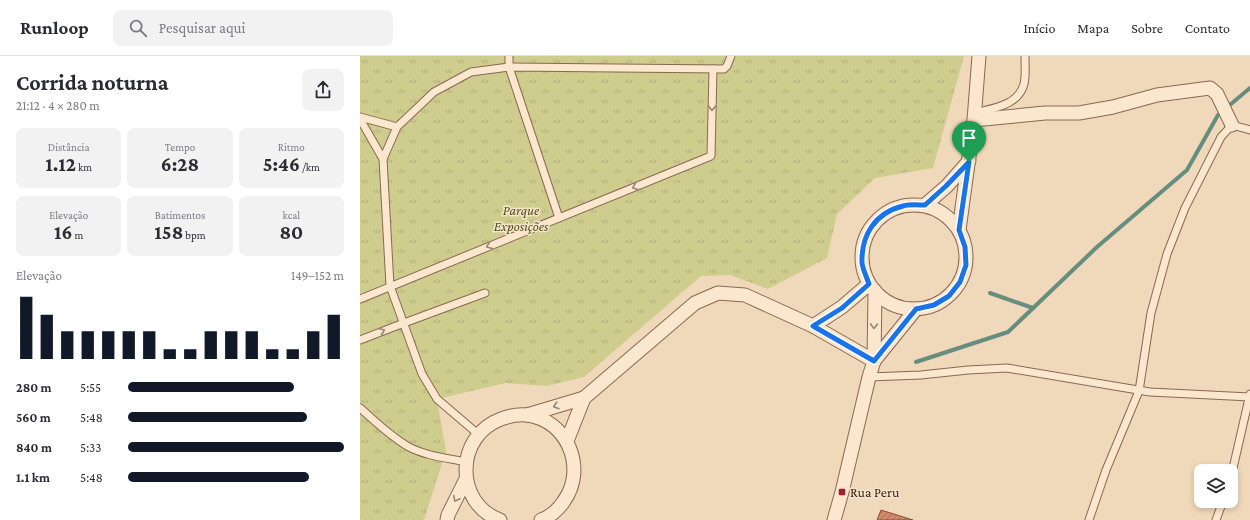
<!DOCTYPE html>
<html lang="pt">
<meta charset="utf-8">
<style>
:root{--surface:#fff;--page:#f2f2f3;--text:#2b2b33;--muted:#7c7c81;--line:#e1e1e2;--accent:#111827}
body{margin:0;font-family:"Crimson Pro",serif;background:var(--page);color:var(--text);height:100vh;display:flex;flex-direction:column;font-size:15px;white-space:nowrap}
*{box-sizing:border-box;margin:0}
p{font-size:13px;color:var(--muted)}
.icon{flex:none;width:22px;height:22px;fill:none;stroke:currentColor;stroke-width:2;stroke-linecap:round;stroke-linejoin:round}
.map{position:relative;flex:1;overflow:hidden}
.drawer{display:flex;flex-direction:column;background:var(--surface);width:360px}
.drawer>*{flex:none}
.fabs{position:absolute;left:834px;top:408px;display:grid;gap:8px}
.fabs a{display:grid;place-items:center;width:44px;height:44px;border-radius:8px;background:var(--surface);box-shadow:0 2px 6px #0003;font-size:20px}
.pin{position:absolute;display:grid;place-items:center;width:34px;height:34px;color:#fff;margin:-41px -17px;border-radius:50% 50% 50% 0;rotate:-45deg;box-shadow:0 0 4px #0007}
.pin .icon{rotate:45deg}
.round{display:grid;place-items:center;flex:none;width:42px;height:42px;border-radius:8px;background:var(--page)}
.overview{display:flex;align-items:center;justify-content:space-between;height:68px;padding:0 16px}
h1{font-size:22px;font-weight:700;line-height:30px}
.metrics{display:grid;grid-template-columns:repeat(3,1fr);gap:6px;height:68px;padding:4px 16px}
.metrics div{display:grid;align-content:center;border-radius:8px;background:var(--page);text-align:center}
.metrics b{font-size:20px;font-weight:700}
.metrics small{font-size:11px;font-weight:400}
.metrics p{font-size:11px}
.chart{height:112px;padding:8px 16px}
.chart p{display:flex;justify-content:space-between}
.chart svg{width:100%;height:72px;margin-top:4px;stroke:var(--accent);stroke-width:6}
ul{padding:0 16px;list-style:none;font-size:13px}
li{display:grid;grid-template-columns:64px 48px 1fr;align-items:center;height:30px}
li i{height:10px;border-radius:5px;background:var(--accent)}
header{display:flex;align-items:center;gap:24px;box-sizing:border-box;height:56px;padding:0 20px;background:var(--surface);border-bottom:1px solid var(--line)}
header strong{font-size:19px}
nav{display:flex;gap:22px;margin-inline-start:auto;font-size:14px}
.search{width:280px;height:36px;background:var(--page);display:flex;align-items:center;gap:10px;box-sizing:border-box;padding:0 14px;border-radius:8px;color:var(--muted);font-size:15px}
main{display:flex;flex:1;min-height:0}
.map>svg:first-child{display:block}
.park{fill:url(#park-tufts)}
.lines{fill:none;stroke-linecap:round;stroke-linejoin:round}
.stream{stroke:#668e7f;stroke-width:4}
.building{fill:url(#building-hatch);stroke:#884d38}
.service-casing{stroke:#886853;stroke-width:9}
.minor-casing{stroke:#886853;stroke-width:15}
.service{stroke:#fbe7cd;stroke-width:7}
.minor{stroke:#fbe7cd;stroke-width:13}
.oneway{stroke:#988573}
.route-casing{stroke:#fff;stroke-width:8}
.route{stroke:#1a73e8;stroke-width:5}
.poi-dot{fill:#9a2031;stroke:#f7e4ca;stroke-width:1.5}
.labels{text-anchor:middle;stroke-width:3;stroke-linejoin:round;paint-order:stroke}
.park-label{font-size:14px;font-style:italic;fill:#4d531f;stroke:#f7e4ca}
.poi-label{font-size:14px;fill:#362319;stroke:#f7e4ca;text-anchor:start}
</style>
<header>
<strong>Runloop</strong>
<div class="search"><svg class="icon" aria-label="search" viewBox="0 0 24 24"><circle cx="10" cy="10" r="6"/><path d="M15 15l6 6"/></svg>Pesquisar aqui</div>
<nav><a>Início</a><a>Mapa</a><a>Sobre</a><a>Contato</a></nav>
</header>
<main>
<section class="drawer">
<div class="overview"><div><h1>Corrida noturna</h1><p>21:12 · 4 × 280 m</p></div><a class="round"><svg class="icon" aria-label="share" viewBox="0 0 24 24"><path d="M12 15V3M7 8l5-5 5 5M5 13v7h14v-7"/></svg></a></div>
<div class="metrics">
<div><p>Distância</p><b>1.12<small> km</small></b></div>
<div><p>Tempo</p><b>6:28</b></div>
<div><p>Ritmo</p><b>5:46<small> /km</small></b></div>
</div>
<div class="metrics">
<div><p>Elevação</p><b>16<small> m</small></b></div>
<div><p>Batimentos</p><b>158<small> bpm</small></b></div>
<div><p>kcal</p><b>80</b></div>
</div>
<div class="chart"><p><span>Elevação</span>149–152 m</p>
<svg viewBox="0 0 160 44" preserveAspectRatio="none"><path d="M5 44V6M15 44V17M25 44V27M35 44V27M45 44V27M55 44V27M65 44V27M75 44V38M85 44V38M95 44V27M105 44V27M115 44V27M125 44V38M135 44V38M145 44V27M155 44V17"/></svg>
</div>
<ul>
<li><b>280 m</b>5:55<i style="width:77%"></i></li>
<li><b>560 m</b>5:48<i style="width:83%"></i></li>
<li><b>840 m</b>5:33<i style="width:100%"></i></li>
<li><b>1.1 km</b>5:48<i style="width:84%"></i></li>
</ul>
</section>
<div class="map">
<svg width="890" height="464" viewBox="0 0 890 464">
<defs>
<pattern id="park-tufts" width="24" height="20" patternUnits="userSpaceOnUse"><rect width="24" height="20" fill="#cecd8e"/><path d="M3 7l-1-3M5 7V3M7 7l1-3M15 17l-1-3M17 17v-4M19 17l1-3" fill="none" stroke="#b2b07a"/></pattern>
<pattern id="building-hatch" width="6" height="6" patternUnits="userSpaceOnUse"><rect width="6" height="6" fill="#d1896d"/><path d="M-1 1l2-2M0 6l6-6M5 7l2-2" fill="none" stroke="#aa7059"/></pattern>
</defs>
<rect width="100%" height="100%" fill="#f0d9ba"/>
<!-- park -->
<polygon class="park" points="0,0 604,0 573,112 515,122 477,158 467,202 408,233 370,219 341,220 224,321 187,330 146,327 77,343 86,395 64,464 0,464"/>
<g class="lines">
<!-- stream -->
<g class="stream">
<polyline points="630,237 673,252"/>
<polyline points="556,306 648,276 737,191 827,114 858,59 890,32"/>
</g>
</g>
<!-- building -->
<polygon class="building" points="521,454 553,464 517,464"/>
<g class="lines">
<defs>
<g id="service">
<polyline points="149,0 149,11 199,162"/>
<path d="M615,57C633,52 658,50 664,28C666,20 665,9 665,0"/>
<polyline points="0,61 37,71"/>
<polyline points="0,63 23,103"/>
<polyline points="0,243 351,100 353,13"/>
<polyline points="0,284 44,267 125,237"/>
<polyline points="509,321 561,319 608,314 647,312 790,336 890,341"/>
<path d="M0,352C15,365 31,381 49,391C66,400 87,402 106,406"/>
<polyline points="118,378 77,343 62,318 30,230 23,103 37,71 74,36 111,16 149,11 364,13 367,10 371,0"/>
<polyline points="871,421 890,338"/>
<polyline points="729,464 746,414 779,335 791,257 807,198 825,152 861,81 872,69 890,74"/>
<polyline points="856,464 863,445"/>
</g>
<g id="minor">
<polyline points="614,64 685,57 719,57 753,51 797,39 850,32 857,38 872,69"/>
<polyline points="565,149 587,130 609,105"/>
<circle cx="554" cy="201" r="52"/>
<polyline points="599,174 614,64 619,0"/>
<polyline points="453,270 482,251 509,228"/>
<polyline points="514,305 556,253"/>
<polyline points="167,359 224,342 335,247 358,237 385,239 453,270 514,305"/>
<polyline points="207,385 224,342"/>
<polyline points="87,464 88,459 106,423"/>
<path d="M140,464C94,447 95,380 141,363C149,360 158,358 167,359C208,364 227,413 204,445C199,453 190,461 181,464"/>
<polyline points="474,464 482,436 509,321 514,305 515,235"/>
</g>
</defs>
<!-- service casing -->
<use href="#service" class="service-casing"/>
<!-- minor casing -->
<use href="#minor" class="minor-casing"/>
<!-- service -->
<use href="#service" class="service"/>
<!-- minor -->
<use href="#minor" class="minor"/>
</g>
<!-- one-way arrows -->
<defs><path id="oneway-chevron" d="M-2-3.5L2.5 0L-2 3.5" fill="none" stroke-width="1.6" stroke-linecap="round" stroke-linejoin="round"/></defs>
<g class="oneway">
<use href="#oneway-chevron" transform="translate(352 52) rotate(92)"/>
<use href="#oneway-chevron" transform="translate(275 131) rotate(158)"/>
<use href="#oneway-chevron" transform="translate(129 190) rotate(158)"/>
<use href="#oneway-chevron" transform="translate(514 270) rotate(91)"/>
<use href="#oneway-chevron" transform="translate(22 275) rotate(-22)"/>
<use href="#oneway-chevron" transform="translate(196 350) rotate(163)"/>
<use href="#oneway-chevron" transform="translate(96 443) rotate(117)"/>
</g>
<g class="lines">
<defs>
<path id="route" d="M609,106L599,174L605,191L606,209L600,226L589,240L574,249L556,253L514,305L453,270L482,252L509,228C507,222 503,214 502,207C501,179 515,157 543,150C550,148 558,149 565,149L586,130Z"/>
</defs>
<!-- route casing -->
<use href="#route" class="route-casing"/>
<!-- route -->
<use href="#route" class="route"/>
</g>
<!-- markers -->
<rect class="poi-dot" x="478" y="432" width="8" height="8" rx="2"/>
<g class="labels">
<!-- park labels -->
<g class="park-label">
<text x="161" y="159">Parque<tspan x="161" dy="16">Exposições</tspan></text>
</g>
<!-- poi labels -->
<g class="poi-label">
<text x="490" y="441">Rua Peru</text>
</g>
</g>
</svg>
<div class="fabs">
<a><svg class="icon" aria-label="layers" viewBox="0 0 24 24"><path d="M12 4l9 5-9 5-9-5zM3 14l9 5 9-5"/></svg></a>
</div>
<div class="pin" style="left:609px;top:106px;background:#1e9e55"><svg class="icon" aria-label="arrive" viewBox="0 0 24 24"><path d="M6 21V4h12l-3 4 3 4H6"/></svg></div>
</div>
</main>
